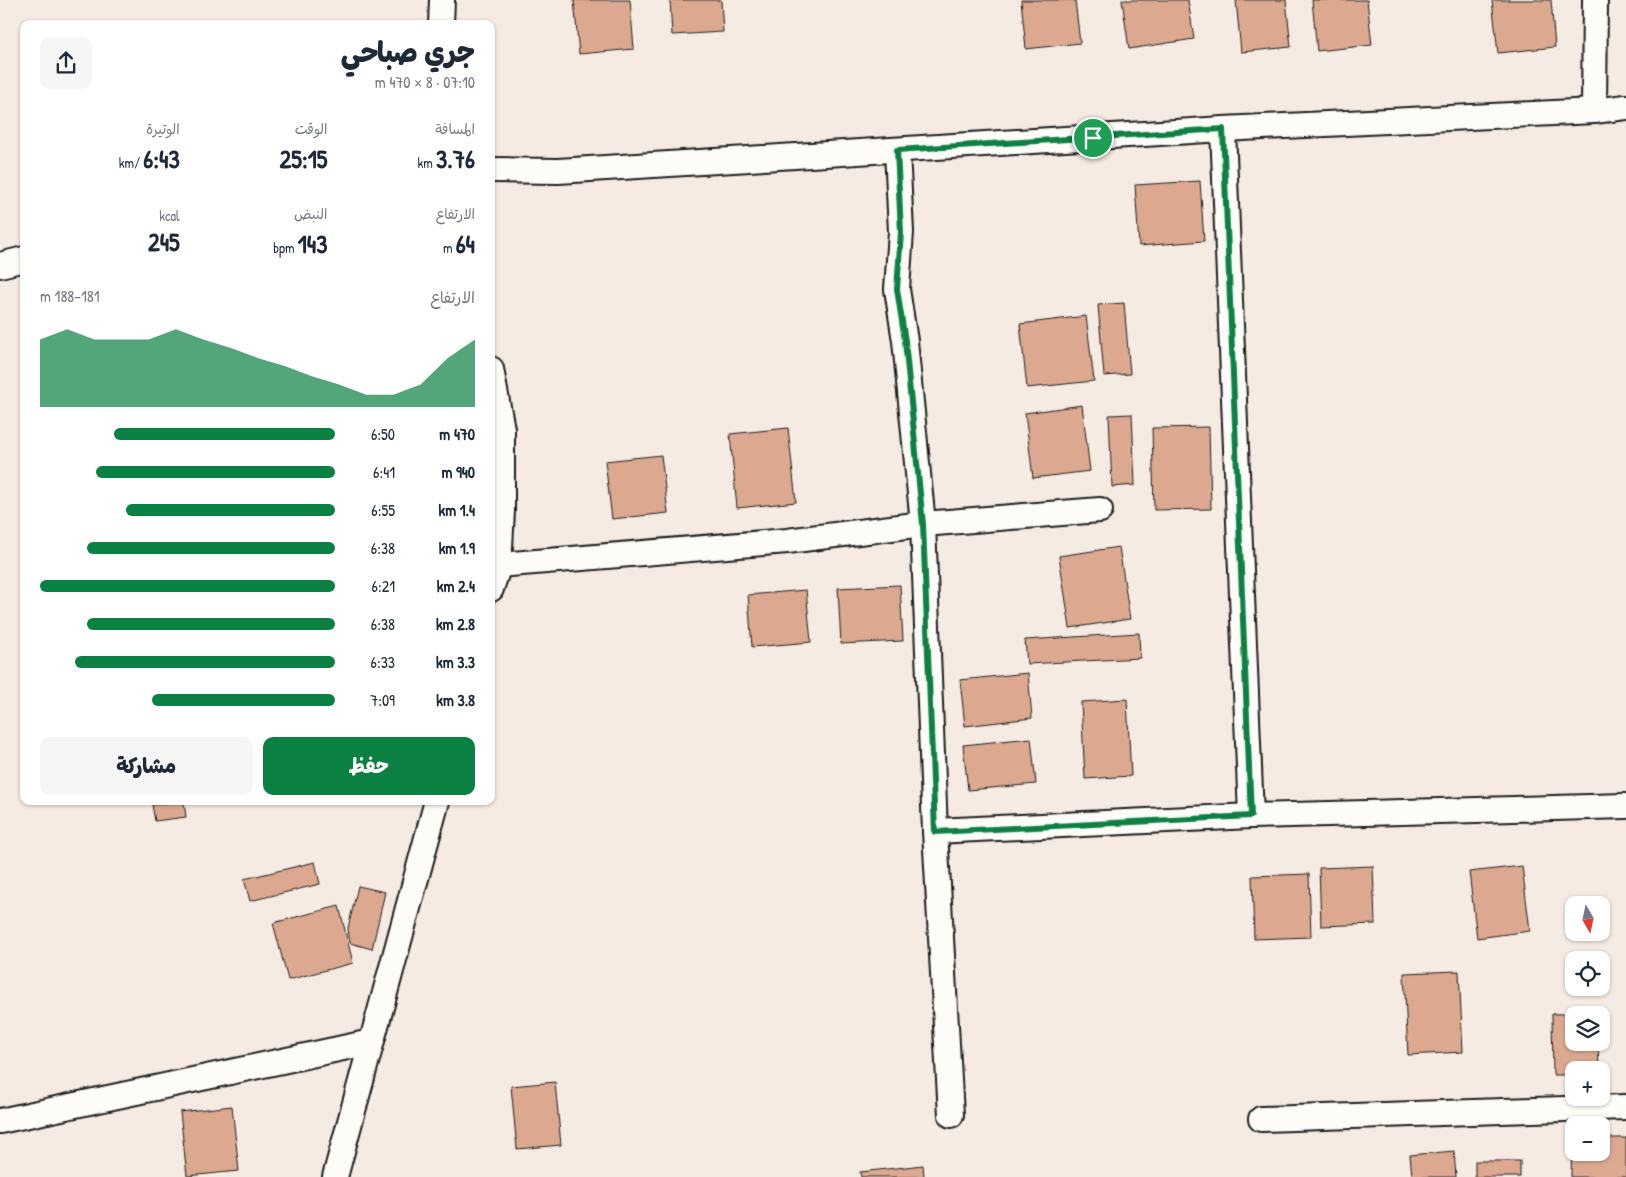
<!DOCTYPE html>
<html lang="ar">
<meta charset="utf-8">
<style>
:root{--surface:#fff;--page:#f6f6f7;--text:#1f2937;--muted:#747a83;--accent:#0b8043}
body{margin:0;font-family:"Patrick Hand","Playpen Sans Arabic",sans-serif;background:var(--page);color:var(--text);direction:rtl;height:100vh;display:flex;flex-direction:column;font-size:19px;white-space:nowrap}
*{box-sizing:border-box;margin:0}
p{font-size:16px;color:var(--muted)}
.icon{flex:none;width:28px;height:28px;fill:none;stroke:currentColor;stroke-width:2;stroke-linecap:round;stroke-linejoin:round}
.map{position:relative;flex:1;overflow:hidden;direction:ltr}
.sheet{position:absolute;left:20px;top:20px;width:475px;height:785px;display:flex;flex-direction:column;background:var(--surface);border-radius:10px;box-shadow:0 1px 4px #0004;direction:rtl}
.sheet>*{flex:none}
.needle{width:32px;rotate:171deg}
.tools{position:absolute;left:1565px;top:896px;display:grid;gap:10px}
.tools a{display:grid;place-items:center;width:45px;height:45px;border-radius:10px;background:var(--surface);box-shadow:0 1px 4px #0004;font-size:25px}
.pin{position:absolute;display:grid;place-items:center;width:42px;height:42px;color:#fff;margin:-21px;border:2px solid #fff;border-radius:50%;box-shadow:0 1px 5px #0007}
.round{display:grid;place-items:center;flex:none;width:52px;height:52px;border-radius:10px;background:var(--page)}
.headline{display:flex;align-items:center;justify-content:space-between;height:85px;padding:0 20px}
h1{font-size:28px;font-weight:800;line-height:38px}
.metrics{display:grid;grid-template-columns:repeat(3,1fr);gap:8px;height:85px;padding:5px 20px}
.metrics div{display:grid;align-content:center}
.metrics b{font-size:25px;font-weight:800}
.metrics small{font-size:14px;font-weight:400}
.metrics p{font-size:14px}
.chart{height:140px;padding:10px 20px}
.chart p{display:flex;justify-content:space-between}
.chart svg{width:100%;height:90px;margin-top:5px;fill:var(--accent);opacity:.7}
.action{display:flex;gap:10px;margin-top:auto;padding:10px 20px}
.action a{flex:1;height:58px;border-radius:10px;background:var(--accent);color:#fff;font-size:20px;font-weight:800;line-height:58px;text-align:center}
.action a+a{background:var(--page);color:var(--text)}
ul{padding:0 20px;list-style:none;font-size:16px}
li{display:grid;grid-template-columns:80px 60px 1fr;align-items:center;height:38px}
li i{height:12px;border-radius:6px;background:var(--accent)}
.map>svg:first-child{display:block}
.building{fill:#dca990;stroke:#1c1c1c}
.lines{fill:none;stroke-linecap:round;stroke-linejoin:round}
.minor-casing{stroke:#1c1c1c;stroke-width:28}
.minor{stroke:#fdfcf7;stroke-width:24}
.route-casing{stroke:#fff;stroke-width:10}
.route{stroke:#0b8043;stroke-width:6}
</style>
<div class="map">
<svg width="1626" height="1177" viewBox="0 0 1626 1177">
<rect width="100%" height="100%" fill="#f6ebe2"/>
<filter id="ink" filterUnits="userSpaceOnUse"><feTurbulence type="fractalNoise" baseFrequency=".02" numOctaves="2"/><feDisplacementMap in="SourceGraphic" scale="10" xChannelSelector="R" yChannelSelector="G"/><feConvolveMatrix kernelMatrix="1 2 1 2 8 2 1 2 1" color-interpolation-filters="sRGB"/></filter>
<g filter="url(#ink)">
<!-- building -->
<g class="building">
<polygon points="574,0 630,0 634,49 579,54"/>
<polygon points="670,0 721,0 723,32 672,35"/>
<polygon points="1021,0 1075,0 1080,43 1026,49"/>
<polygon points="1122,0 1188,0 1194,39 1129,49"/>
<polygon points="1236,0 1286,0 1291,47 1241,52"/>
<polygon points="1312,0 1367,0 1372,45 1317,51"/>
<polygon points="1492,0 1551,0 1555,47 1498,53"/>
<polygon points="1200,181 1204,241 1139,246 1135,185"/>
<polygon points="1124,303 1130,374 1104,376 1098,305"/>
<polygon points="1086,316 1094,381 1027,388 1020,324"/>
<polygon points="1082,405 1090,471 1033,478 1025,413"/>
<polygon points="1132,414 1135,485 1112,487 1109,415"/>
<polygon points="1209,427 1211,509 1154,510 1152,428"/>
<polygon points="788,428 796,502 737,508 730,434"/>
<polygon points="661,455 668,513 612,519 605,461"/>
<polygon points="1119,547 1130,619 1070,628 1059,556"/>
<polygon points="900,585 903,641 841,644 838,588"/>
<polygon points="806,590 811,642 752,647 748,595"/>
<polygon points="1139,633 1140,658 1027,664 1025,640"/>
<polygon points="1028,673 1032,718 965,726 960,680"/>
<polygon points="1127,699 1131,776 1085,779 1081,702"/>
<polygon points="1031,738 1036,784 968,790 963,745"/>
<polygon points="184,801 186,817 155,821 152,805"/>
<polygon points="315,862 320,884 250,901 244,879"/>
<polygon points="1373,866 1375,924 1321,926 1319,868"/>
<polygon points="1522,866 1530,931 1477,938 1469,872"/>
<polygon points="1309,874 1311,937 1254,939 1252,876"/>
<polygon points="358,886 385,892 372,949 350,943 348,928"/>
<polygon points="339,906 353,963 288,980 273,923"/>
<polygon points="1459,971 1463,1052 1408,1055 1404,973"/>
<polygon points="1597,1013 1597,1015 1574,1015 1574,1042 1598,1042 1599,1070 1574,1070 1574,1075 1553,1075 1552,1014"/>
<polygon points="555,1082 561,1145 517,1149 511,1086"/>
<polygon points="232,1106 239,1171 187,1176 180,1112"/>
<polygon points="1572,1138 1574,1138 1574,1152 1601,1152 1601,1138 1626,1138 1626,1177 1571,1177"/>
<polygon points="1454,1151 1456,1177 1412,1177 1410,1155"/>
<rect x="1475" y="1161" width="45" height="16"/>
<polygon points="923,1165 924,1177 861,1177 860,1172"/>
</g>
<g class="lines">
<defs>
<g id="minor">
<polyline points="441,24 442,0"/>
<polyline points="1594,111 1595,0"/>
<polyline points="1223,129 1251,816"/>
<polyline points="897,150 901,232 897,289 905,341 923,524 935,831 951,1115"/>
<polyline points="491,170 558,171 1223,129 1594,111 1626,107"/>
<polyline points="0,265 24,259"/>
<polyline points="491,369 502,429 502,511 499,565 491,589"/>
<polyline points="499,565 787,541 923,524 1100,510"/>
<polyline points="935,831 1251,816 1626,806"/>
<polyline points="1261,1119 1626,1107"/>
<polyline points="0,1121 371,1042"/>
<polyline points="335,1177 437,801"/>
</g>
</defs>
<!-- minor casing -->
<use href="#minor" class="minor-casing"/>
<!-- minor -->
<use href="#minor" class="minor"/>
</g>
</g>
<g class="lines" filter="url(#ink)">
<defs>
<polygon id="route" points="1223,129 1251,816 935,832 923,524 905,341 897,289 901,232 897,150"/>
</defs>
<!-- route casing -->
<use href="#route" class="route-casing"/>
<!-- route -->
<use href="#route" class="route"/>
</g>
</svg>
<div class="tools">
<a><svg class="needle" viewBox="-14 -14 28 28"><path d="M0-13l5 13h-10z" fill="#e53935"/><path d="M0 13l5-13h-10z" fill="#747a83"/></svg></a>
<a><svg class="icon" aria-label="locate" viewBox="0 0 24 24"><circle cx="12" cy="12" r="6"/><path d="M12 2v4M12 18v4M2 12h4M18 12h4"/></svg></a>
<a><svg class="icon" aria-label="layers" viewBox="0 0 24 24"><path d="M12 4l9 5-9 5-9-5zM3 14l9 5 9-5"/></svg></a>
<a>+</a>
<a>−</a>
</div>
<div class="pin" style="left:1093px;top:138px;background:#1e9e55"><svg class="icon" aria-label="arrive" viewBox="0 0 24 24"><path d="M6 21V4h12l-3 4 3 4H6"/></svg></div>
<section class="sheet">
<div class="headline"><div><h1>جري صباحي</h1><p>07:10 · 8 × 470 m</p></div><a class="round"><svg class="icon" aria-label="share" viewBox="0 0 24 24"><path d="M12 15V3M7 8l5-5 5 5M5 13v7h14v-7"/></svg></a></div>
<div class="metrics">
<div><p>المسافة</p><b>3.76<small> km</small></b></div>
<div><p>الوقت</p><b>25:15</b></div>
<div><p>الوتيرة</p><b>6:43<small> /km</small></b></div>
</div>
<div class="metrics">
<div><p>الارتفاع</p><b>64<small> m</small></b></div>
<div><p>النبض</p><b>143<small> bpm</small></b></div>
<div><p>kcal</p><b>245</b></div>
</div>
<div class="chart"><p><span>الارتفاع</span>181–188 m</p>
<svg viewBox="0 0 160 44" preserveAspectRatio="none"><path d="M0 44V11L10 6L20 11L30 11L40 11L50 6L60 11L70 15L80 20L90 24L100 29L110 33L120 38L130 38L140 33L150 20L160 11V44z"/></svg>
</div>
<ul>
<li><b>470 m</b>6:50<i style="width:75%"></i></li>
<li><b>940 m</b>6:41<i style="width:81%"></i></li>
<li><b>1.4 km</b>6:55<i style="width:71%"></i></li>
<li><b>1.9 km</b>6:38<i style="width:84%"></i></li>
<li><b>2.4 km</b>6:21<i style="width:100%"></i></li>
<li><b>2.8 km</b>6:38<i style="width:84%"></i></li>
<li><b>3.3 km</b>6:33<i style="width:88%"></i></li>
<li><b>3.8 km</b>7:09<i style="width:62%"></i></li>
</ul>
<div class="action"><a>حفظ</a><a>مشاركة</a></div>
</section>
</div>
